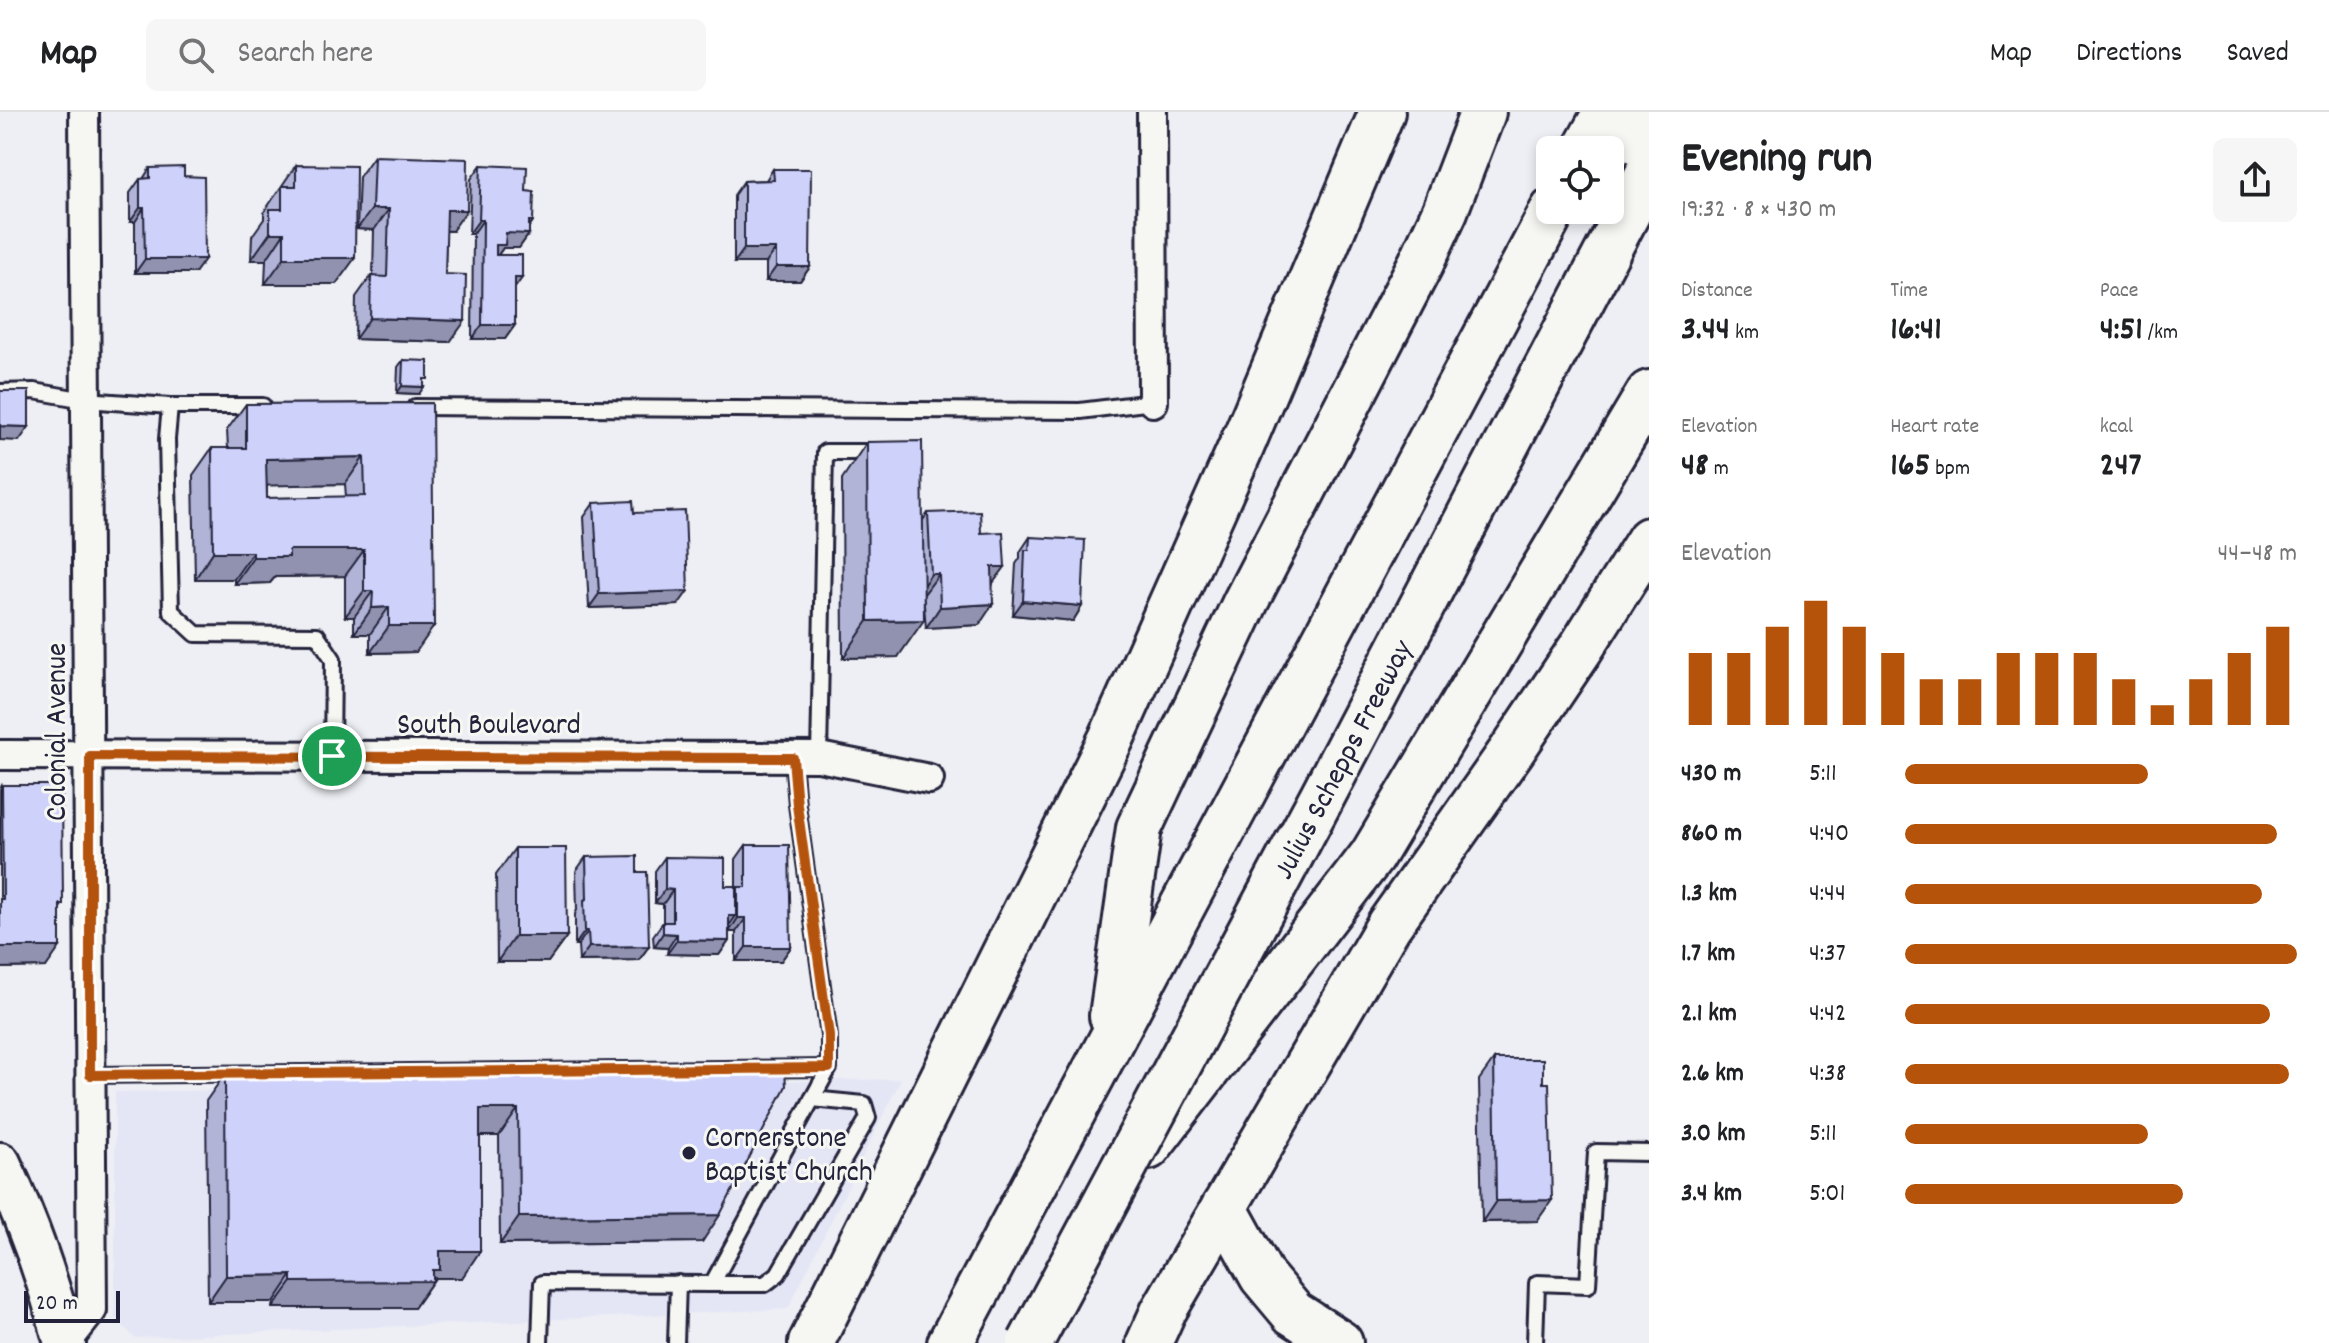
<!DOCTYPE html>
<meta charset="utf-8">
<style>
:root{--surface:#fff;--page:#f6f6f6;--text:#202124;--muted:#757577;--line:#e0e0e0;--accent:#b45309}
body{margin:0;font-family:Dekko,sans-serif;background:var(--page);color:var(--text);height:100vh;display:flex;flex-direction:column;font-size:30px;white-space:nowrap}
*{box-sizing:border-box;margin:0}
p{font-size:26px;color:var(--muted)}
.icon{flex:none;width:44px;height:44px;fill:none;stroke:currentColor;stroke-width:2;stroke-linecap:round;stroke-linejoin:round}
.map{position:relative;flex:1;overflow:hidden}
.drawer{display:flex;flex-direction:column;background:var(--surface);width:680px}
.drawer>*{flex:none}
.controls{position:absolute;left:1536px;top:24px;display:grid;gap:16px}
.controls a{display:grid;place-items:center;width:88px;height:88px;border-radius:12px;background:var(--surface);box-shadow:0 4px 12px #0003;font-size:40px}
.scale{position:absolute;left:24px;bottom:20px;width:96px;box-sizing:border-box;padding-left:8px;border:4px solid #22223b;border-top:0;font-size:22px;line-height:28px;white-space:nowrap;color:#22223b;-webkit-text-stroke:6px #f6f6f2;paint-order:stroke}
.pin{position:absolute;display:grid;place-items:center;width:68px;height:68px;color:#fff;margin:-34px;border:4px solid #fff;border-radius:50%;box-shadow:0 2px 8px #0007}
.round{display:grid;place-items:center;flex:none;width:84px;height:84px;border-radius:12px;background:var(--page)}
.head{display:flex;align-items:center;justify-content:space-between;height:136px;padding:0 32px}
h1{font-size:44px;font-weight:700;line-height:60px}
.figures{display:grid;grid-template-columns:repeat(3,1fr);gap:12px;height:136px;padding:8px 32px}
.figures div{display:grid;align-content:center}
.figures b{font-size:34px;font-weight:700}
.figures small{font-size:22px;font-weight:400}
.figures p{font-size:22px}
.chart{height:224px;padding:16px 32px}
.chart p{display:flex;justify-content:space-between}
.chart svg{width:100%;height:144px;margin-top:8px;stroke:var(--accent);stroke-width:6}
ul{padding:0 32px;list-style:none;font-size:26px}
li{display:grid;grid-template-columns:128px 96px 1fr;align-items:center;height:60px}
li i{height:20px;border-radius:10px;background:var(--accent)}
header{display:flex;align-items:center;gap:48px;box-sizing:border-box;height:112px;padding:0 40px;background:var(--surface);border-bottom:2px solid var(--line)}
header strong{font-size:38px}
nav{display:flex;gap:44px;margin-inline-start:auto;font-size:28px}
.search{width:560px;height:72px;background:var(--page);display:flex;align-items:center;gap:20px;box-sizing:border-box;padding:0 28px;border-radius:12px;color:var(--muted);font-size:30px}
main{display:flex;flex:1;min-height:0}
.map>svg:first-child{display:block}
.built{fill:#e4e6f6}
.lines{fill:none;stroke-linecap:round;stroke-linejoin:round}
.service-casing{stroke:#22223b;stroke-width:20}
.minor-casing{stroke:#22223b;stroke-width:34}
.secondary-casing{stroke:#22223b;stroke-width:46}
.primary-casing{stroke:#22223b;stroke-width:50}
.motorway-casing{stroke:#22223b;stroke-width:50}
.service{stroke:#f6f6f2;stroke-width:14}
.minor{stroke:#f6f6f2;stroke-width:28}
.secondary{stroke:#f6f6f2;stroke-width:40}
.primary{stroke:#f6f6f2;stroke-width:44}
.motorway{stroke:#f6f6f2;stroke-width:44}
.motorway-bridge-casing{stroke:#22223b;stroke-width:50;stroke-linecap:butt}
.motorway-bridge{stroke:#f6f6f2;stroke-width:44}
.wall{fill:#b1b4d7;stroke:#22223b;stroke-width:2;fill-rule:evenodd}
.shaded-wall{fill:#9092af;stroke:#22223b;stroke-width:2}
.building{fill:#ced1fa;stroke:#22223b;stroke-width:2;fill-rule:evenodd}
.route-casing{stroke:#fff;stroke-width:16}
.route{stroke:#b45309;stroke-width:10}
.poi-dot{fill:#22223b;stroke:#f6f6f2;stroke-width:3}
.labels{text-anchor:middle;stroke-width:6;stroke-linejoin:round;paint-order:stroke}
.street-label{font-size:30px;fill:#22223b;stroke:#f6f6f2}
.poi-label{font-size:30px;fill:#22223b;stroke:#f6f6f2;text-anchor:start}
</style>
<header>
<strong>Map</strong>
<div class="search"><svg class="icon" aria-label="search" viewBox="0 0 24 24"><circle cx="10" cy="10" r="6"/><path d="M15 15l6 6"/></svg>Search here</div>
<nav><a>Map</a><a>Directions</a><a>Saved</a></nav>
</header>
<main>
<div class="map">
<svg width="1649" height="1231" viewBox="0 0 1649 1231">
<rect width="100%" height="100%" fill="#eeeff4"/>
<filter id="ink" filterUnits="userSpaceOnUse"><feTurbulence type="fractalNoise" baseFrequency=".0125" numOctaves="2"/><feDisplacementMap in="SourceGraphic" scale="16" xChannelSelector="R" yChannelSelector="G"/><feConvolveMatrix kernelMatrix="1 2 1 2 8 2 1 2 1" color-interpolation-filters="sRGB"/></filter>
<g filter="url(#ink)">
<!-- built -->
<polygon class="built" points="901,967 788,1197 135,1226 115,1206 115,980"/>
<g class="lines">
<defs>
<g id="service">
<polyline points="0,280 34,279 85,288 170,294 263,294"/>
<polyline points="170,294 167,327 171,499 196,522 317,523 333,547 332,644"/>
<polyline points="415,295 1080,299 1153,290"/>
<polyline points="819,645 825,340 879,340"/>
<polyline points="90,963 829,956"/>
<polyline points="712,1172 765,1172 778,1162 868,1006 864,992 812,987"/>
<polyline points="540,1231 542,1171 712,1172 829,956 829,924 797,693 793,646"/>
<polyline points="676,1231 678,1171"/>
<polyline points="1535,1231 1537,1171 1588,1173 1596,1040 1649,1041"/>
</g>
<g id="minor">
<polyline points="1152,0 1153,290"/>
<polyline points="0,643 819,645 929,667"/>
<polyline points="66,1231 92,1198 84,0"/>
</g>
<path id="secondary" d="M0,1051C29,1112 47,1166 65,1231"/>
<polyline id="primary" points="1637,0 1649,72"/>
<g id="motorway">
<polyline points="1585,38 1606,0"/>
<polyline points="1112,904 1139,716 1246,489 1421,151 1445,99 1483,0"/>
<polyline points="1148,1035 1372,744 1649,281"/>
<polyline points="1224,1095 1262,1164 1293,1201 1340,1231"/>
<polyline points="811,1231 1111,627 1242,333 1382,0"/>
<polyline points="950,1231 1553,98"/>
<polyline points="1149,1231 1163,1200 1389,813 1513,637 1581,536 1649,428"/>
</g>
</defs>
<!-- service casing -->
<use href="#service" class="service-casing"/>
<!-- minor casing -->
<use href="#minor" class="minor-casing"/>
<!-- secondary casing -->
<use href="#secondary" class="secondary-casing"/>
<!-- primary casing -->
<use href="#primary" class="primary-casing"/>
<!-- motorway casing -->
<use href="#motorway" class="motorway-casing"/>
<!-- service -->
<use href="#service" class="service"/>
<!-- minor -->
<use href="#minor" class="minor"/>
<!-- secondary -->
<use href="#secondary" class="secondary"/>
<!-- primary -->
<use href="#primary" class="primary"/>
<!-- motorway -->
<use href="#motorway" class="motorway"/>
<defs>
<g id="motorway-bridge">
<path id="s1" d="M1030,1231L1323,683L1649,60"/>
</g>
</defs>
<!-- motorway-bridge casing -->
<use href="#motorway-bridge" class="motorway-bridge-casing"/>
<!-- motorway-bridge -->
<use href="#motorway-bridge" class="motorway-bridge"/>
</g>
<!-- wall -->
<g class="wall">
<polygon points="374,44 452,119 446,119 445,162 450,230 355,227 356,185 371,164 373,164 374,118 357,117 359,65"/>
<polygon points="296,53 336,172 265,172 266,148 251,148 252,124 264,107 264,100"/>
<polygon points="481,53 526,79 533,109 529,115 529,122 519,136 503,136 498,143 515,175 515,213 505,227 472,227 473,122 469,122 471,67"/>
<polygon points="150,56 184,64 195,161 135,161 135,110 130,110 130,81 140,67 143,67"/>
<polygon points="773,57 810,155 800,169 766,169 766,151 734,151 734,83 744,69 766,68"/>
<polygon points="403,248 424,272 419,282 397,281 398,255"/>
<path d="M432,291L416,540L370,541V522H354V505H345V464L275,465L270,471L234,472V467H195L193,363L212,336H228L227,318L246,292ZM345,372L346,385L267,386V373Z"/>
<polygon points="867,330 923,408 928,401 981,421 993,472 979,513 926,516 923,482 898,545 843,546 842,367"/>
<polygon points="594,391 634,401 678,493 589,496 584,405"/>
<polygon points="1030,425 1082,494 1073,509 1013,503 1016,452 1020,446 1020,440"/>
<polygon points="2,673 63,792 60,796 46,855 0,856 0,677"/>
<polygon points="746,733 791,835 781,849 736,849 736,820 729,820 729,829 719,843 667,842 668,836 654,835 653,824 663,810 663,792 655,791 655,759 665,745 736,779 736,747"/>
<polygon points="515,736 567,824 548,850 497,850 496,763"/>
<polygon points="586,745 637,760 649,834 639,848 579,849 578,833 575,833 575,802 577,798 576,759"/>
<polygon points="1494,947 1537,1109 1482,1110 1479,968"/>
<polygon points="785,958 702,1130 500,1132 499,1024 480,1024 462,1166 435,1166 414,1196 273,1196 274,1190 208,1190 206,989 225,962"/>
</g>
<!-- shaded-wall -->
<g class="shaded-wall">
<polygon points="140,96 144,96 135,110 130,110"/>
<polygon points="372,97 389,97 374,118 357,117"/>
<polygon points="447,98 467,98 452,119 432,118"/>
<polygon points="479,108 483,108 473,122 469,122"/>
<polygon points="529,109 533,109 524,122 529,122 519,136 503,136 495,147 486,147 506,121"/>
<polygon points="270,121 284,121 266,148 251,148"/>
<polygon points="744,137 776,137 766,151 734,151"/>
<polygon points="284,146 355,146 336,172 265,172"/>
<polygon points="145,147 205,147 195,161 135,161"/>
<polygon points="776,155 810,155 800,169 766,169"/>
<polygon points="515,166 522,166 512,180"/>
<polygon points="370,206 465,209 450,230 355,227"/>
<polygon points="482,213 515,213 505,227 472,227"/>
<polygon points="402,274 424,275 419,282 397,281"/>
<polygon points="0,314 29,315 19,329 0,328"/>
<polygon points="364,345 345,372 248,374 266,347"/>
<polygon points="289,438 364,438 345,464 275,465 270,471 234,472 253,445"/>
<polygon points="213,440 253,440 234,467 195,467"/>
<polygon points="992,455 1005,455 990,475"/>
<polygon points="931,462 939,462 924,482 917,483"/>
<polygon points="364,479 373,479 354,505 345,505"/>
<polygon points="688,479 678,493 589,496 599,482"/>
<polygon points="1023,489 1082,494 1073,509 1013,503"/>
<polygon points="993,492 979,513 926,516 940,495"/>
<polygon points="389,495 370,522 354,522 372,496"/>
<polygon points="924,508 898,545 843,546 868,509"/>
<polygon points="389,514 434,514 416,540 370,541"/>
<polygon points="665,777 673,778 663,792 655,791"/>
<polygon points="729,804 736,804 726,818"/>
<polygon points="738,806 746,806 736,820 729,820"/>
<polygon points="585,819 588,819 578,833 575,833"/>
<polygon points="663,821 677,822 668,836 654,835"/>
<polygon points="515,824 567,824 548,850 497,850"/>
<polygon points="677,828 729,829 719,843 667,842"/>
<polygon points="649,834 639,848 579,849 589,835"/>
<polygon points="0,835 60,835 46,855 0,856"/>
<polygon points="746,835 791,835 781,849 736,849"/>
<polygon points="480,997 518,997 499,1024 461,1024"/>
<polygon points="1552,1088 1537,1109 1482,1110 1496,1089"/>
<polygon points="720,1103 702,1130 500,1132 519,1105"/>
<polygon points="440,1139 480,1139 462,1166 435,1166 414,1196 273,1196 292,1170"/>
<polygon points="292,1163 274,1190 208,1190 226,1164"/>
</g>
<!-- building -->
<g class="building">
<polygon points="374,44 468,47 467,98 447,98 445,162 466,163 465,209 370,206 371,164 387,165 389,97 372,97"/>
<polygon points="296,53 356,54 355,146 284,146 284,121 270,121 270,97 282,97 282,74 296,74"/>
<polygon points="481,53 527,55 526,79 534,80 533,109 529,109 529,122 506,121 505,133 496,133 496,143 522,143 522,166 515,166 515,213 482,213 483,108 479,108"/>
<polygon points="184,55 184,64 204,65 205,147 145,147 144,96 140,96 140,67 150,66 150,56"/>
<polygon points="773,57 811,57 810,155 776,155 776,137 744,137 744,69 774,68"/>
<polygon points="403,248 428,249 428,267 424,267 424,275 402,274"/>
<polygon points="0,279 29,279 29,315 0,314"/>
<path d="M432,291L434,514H389V495L372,496L373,479H364V438H289V445H253V440H213L212,336H246V292ZM364,345L365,384L267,386L266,347Z"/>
<polygon points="922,329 924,508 868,509 867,330"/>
<polygon points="633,389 634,401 685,399 688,479 599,482 594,391"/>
<polygon points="980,399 981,421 1003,420 1005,455 992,455 993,492 940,495 939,462 931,462 928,401"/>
<polygon points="1030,425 1085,428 1082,494 1023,489 1025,438 1029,438"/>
<polygon points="2,673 62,673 63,792 60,792 60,835 0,835 0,787 3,787"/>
<polygon points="746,733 789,733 791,835 746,835 746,806 738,806 738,775 746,775"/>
<polygon points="515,736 566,736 567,824 515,824"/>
<polygon points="637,744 637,760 647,760 649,834 589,835 588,819 585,819 584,788 587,787 586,745"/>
<polygon points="665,745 725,746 725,774 736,774 736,804 729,804 729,829 677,828 677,822 663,821 663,810 673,810 673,778 665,777"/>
<polygon points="1494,947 1543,947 1543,971 1549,971 1552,1088 1496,1089"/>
<polygon points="785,958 786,974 720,1103 519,1105 518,997 480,997 480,1139 440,1139 440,1158 433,1158 433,1169 292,1170 292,1163 226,1164 225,962"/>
</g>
</g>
<g class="lines" filter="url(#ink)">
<defs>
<polygon id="route" points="90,644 793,646 797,693 829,924 829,956 90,963"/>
</defs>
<!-- route casing -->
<use href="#route" class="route-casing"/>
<!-- route -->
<use href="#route" class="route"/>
</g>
<!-- markers -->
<circle class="poi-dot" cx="689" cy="1041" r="8"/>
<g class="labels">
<!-- street labels -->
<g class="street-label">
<text x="489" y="621">South Boulevard</text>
<text transform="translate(55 620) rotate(-90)" y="10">Colonial Avenue</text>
<text dy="10" stroke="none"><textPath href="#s1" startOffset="662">Julius Schepps Freeway</textPath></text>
</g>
<!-- poi labels -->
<g class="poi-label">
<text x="705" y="1034">Cornerstone<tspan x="705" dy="34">Baptist Church</tspan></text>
</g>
</g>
</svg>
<div class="controls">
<a><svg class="icon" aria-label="locate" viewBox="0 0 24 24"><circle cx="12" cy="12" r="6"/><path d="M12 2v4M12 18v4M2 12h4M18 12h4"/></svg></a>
</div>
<div class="scale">20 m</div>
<div class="pin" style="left:332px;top:644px;background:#1e9e55"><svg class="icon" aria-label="arrive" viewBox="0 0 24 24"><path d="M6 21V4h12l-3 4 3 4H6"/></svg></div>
</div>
<section class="drawer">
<div class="head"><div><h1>Evening run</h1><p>19:32 · 8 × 430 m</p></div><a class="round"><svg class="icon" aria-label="share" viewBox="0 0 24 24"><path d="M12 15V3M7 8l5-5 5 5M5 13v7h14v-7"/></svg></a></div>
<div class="figures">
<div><p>Distance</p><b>3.44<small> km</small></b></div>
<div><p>Time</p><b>16:41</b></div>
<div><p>Pace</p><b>4:51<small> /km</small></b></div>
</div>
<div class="figures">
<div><p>Elevation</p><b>48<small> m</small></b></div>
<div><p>Heart rate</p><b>165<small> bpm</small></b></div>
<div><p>kcal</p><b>247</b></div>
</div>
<div class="chart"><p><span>Elevation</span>44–48 m</p>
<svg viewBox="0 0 160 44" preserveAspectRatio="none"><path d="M5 44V22M15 44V22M25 44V14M35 44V6M45 44V14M55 44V22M65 44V30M75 44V30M85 44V22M95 44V22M105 44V22M115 44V30M125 44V38M135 44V30M145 44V22M155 44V14"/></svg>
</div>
<ul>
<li><b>430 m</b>5:11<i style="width:62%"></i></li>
<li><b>860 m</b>4:40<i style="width:95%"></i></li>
<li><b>1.3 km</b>4:44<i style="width:91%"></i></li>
<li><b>1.7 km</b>4:37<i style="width:100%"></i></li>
<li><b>2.1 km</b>4:42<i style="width:93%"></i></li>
<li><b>2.6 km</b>4:38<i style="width:98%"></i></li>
<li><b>3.0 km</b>5:11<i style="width:62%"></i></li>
<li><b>3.4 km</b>5:01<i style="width:71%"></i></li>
</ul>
</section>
</main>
